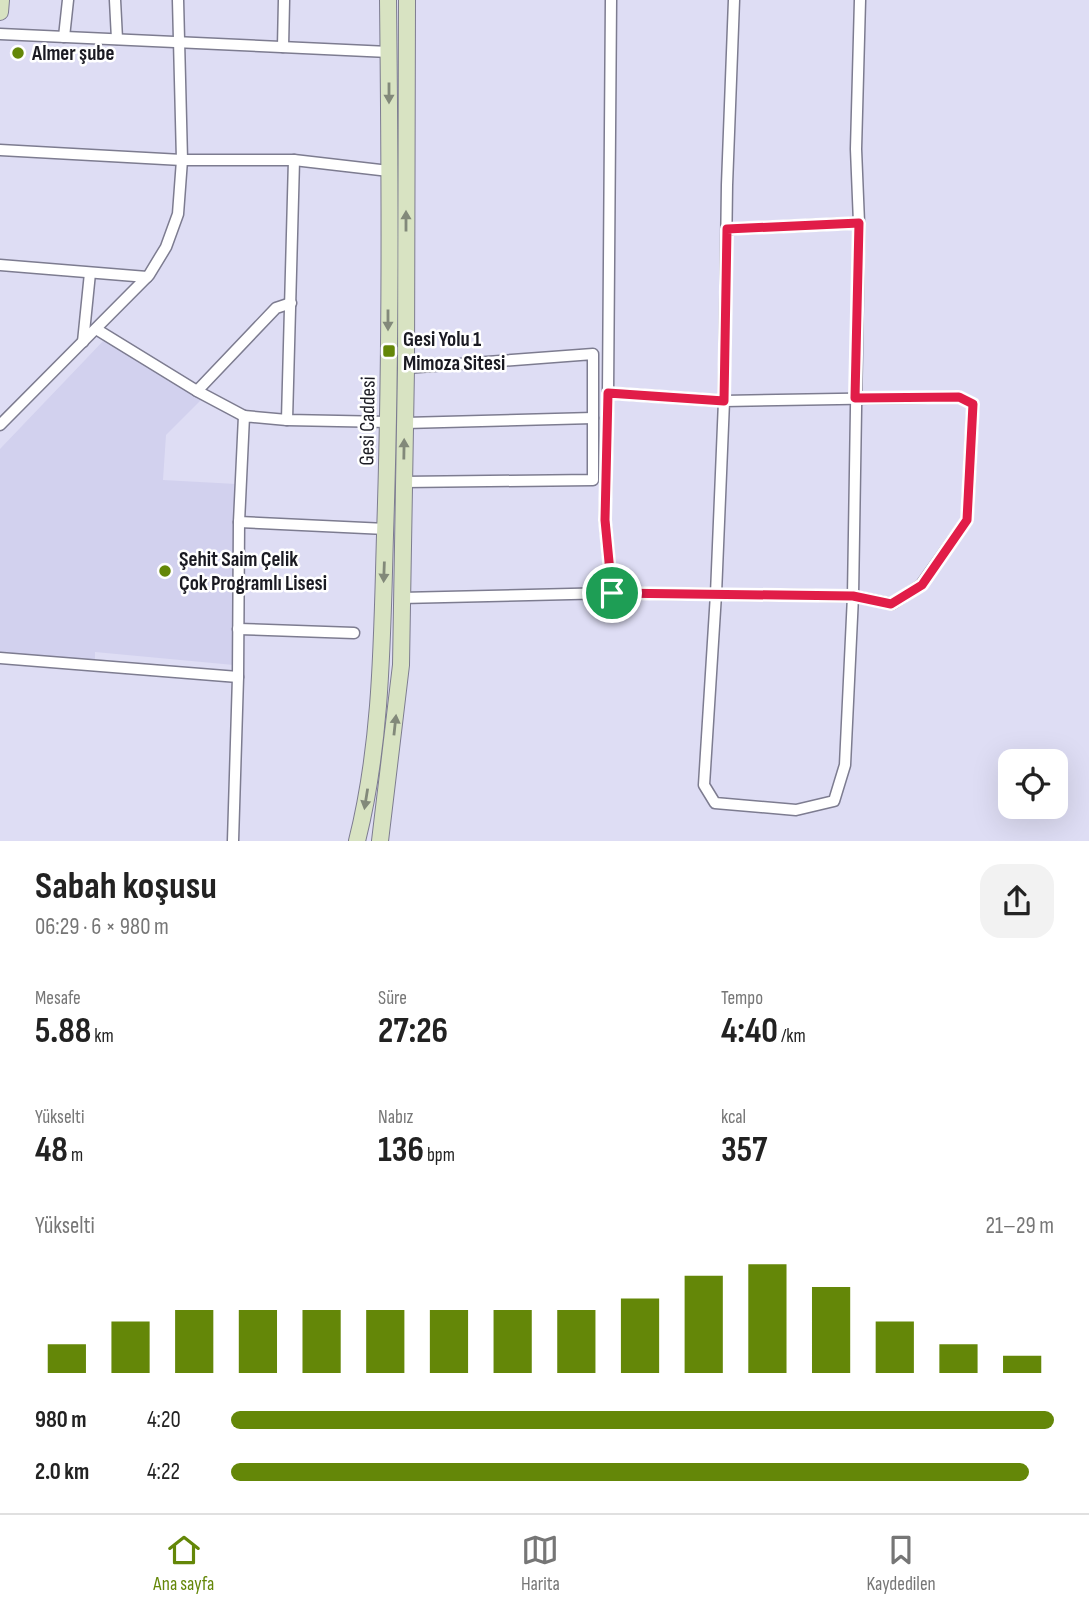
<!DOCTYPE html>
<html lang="tr">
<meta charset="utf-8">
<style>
:root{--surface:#fff;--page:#f2f2f2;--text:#222;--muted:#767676;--line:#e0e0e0;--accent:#648708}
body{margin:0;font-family:"Sofia Sans Condensed",sans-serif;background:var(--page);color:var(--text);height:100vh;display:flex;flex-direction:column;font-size:26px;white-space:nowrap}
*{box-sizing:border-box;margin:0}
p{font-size:23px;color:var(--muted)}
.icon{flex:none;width:38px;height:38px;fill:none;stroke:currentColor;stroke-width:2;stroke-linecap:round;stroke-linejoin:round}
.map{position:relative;height:841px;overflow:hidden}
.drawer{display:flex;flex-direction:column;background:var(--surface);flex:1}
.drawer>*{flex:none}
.tools{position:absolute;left:998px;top:749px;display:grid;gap:14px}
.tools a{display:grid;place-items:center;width:70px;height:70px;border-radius:14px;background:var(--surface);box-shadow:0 7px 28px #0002;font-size:35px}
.pin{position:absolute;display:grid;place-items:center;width:60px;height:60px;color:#fff;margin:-30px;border:4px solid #fff;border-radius:50%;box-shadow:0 2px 7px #0007}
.round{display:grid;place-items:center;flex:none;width:74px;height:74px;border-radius:21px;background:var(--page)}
.head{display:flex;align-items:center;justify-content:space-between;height:119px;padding:0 35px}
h1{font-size:38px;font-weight:700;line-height:52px}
.metrics{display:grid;grid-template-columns:repeat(3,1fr);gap:10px;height:119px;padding:7px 35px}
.metrics div{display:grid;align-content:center}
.metrics b{font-size:35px;font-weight:700}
.metrics small{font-size:19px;font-weight:400}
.metrics p{font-size:19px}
.chart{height:196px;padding:14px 35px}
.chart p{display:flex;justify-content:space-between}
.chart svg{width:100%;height:126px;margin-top:7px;stroke:var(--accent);stroke-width:6}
ul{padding:0 35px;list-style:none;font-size:23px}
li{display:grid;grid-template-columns:112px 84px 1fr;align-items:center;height:52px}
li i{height:18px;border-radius:9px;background:var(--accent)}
.dock{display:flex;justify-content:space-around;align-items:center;height:98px;border-top:2px solid var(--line);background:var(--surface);font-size:19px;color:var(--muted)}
.dock a{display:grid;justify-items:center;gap:4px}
.dock .active{color:var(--accent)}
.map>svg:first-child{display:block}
.built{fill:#d2d1ee}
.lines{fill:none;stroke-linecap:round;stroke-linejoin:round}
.street-casing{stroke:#7d7c90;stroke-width:13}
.secondary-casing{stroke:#7d7c90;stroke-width:18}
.street{stroke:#fff;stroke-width:10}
.secondary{stroke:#d8e3c2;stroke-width:16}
.oneway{fill:#82897a}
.route-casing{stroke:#fff;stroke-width:14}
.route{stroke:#e11d48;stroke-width:9}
.poi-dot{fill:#648708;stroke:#fff;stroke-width:2.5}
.labels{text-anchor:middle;stroke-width:5;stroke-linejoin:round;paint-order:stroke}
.poi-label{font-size:21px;font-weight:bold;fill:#1a1a22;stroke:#fff;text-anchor:start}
.street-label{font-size:21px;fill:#1a1a22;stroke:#fff}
</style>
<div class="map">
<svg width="1089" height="841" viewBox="0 0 1089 841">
<rect width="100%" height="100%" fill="#deddf4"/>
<!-- built -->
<polygon class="built" points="107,337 203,398 166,435 163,480 236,484 234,665 95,652 95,667 0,658 0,449"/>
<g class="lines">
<defs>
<g id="street">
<polyline points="115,0 117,39"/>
<polyline points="611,0 608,393 605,520 612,593"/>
<polyline points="0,34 389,52"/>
<polyline points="64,37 68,0"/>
<polyline points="283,47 284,0"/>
<polyline points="0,150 182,160 294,160 389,171"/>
<polyline points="727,229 859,223"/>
<polyline points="0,265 147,277"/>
<polyline points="96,329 197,391 244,416"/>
<polyline points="83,342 90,273"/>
<polyline points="197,391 276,308 291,303"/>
<polyline points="608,393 724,401 959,397 973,404 967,520 921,585 892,604 853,596 845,765 834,801 796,810 715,803 704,785 716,594 724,401 727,185 734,0"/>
<polyline points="287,420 294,160"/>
<polyline points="405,423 593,418"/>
<polyline points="0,425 149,275 166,247 178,214 182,160 178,0"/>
<polyline points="403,482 593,480 593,354 406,368"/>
<polyline points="239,522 386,529"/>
<polyline points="401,598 612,593 853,596 859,223 856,149 860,0"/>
<polyline points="238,629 354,633"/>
<polyline points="0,658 238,677"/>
<polyline points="233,841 238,677 239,522 244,416 287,420 389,422"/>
</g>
<g id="secondary">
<polyline points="0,12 1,0"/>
<path d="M357,841C382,742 382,637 385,535C391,357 390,178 388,0"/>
<polyline points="380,841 401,665 406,368 407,0"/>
</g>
</defs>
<!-- street casing -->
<use href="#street" class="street-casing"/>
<!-- secondary casing -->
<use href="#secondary" class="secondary-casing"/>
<!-- street -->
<use href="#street" class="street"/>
<!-- secondary -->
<use href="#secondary" class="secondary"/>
</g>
<!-- one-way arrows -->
<defs><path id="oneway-solid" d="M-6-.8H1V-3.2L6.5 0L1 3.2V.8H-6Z" transform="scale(1.75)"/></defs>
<g class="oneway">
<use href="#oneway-solid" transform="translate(389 93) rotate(90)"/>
<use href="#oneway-solid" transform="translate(406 221) rotate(-90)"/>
<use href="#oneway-solid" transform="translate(388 320) rotate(90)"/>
<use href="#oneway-solid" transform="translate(404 449) rotate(-89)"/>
<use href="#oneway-solid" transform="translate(384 572) rotate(92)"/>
<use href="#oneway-solid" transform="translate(395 725) rotate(-84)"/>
<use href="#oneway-solid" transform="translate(366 799) rotate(99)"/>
</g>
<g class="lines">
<defs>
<polygon id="route" points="859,223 855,398 959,397 973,404 967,520 922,585 891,604 853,596 612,593 605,520 608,393 724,401 727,229"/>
</defs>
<!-- route casing -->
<use href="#route" class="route-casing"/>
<!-- route -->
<use href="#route" class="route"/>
</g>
<!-- markers -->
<g class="poi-dot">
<circle cx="18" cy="53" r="7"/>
<rect x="382" y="344" width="14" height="14" rx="3.5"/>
<circle cx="165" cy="571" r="7"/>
</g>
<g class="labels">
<!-- poi labels -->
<g class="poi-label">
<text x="32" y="60">Almer şube</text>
<text x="403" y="346">Gesi Yolu 1<tspan x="403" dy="24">Mimoza Sitesi</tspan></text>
<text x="179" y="566">Şehit Saim Çelik<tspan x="179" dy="24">Çok Programlı Lisesi</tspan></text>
</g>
<!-- street labels -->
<g class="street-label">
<text transform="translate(367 421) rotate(-89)" y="7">Gesi Caddesi</text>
</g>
</g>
</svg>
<div class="tools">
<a><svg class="icon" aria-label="locate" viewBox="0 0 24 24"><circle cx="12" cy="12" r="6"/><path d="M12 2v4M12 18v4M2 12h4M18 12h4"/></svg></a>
</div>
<div class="pin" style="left:612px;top:593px;background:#1e9e55"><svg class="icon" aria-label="arrive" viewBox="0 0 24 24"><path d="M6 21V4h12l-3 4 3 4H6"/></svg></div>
</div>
<section class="drawer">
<div class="head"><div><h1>Sabah koşusu</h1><p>06:29 · 6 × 980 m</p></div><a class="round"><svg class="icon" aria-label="share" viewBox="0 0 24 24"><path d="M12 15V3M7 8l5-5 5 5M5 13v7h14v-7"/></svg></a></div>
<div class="metrics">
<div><p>Mesafe</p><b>5.88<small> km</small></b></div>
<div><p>Süre</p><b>27:26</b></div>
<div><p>Tempo</p><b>4:40<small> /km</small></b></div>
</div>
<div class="metrics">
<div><p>Yükselti</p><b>48<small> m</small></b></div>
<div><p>Nabız</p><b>136<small> bpm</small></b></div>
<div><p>kcal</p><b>357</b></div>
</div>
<div class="chart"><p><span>Yükselti</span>21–29 m</p>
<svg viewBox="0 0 160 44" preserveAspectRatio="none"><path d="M5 44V34M15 44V26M25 44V22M35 44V22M45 44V22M55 44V22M65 44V22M75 44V22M85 44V22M95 44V18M105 44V10M115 44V6M125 44V14M135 44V26M145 44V34M155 44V38"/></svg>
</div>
<ul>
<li><b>980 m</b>4:20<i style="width:100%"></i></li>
<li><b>2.0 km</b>4:22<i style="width:97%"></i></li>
</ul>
</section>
<nav class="dock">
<a class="active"><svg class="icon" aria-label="home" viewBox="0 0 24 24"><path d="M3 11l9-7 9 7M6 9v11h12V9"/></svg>Ana sayfa</a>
<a><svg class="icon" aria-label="map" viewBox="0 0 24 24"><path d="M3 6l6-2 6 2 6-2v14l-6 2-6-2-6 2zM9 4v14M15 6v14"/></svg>Harita</a>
<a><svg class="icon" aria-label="saved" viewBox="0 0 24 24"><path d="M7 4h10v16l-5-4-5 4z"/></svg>Kaydedilen</a>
</nav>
